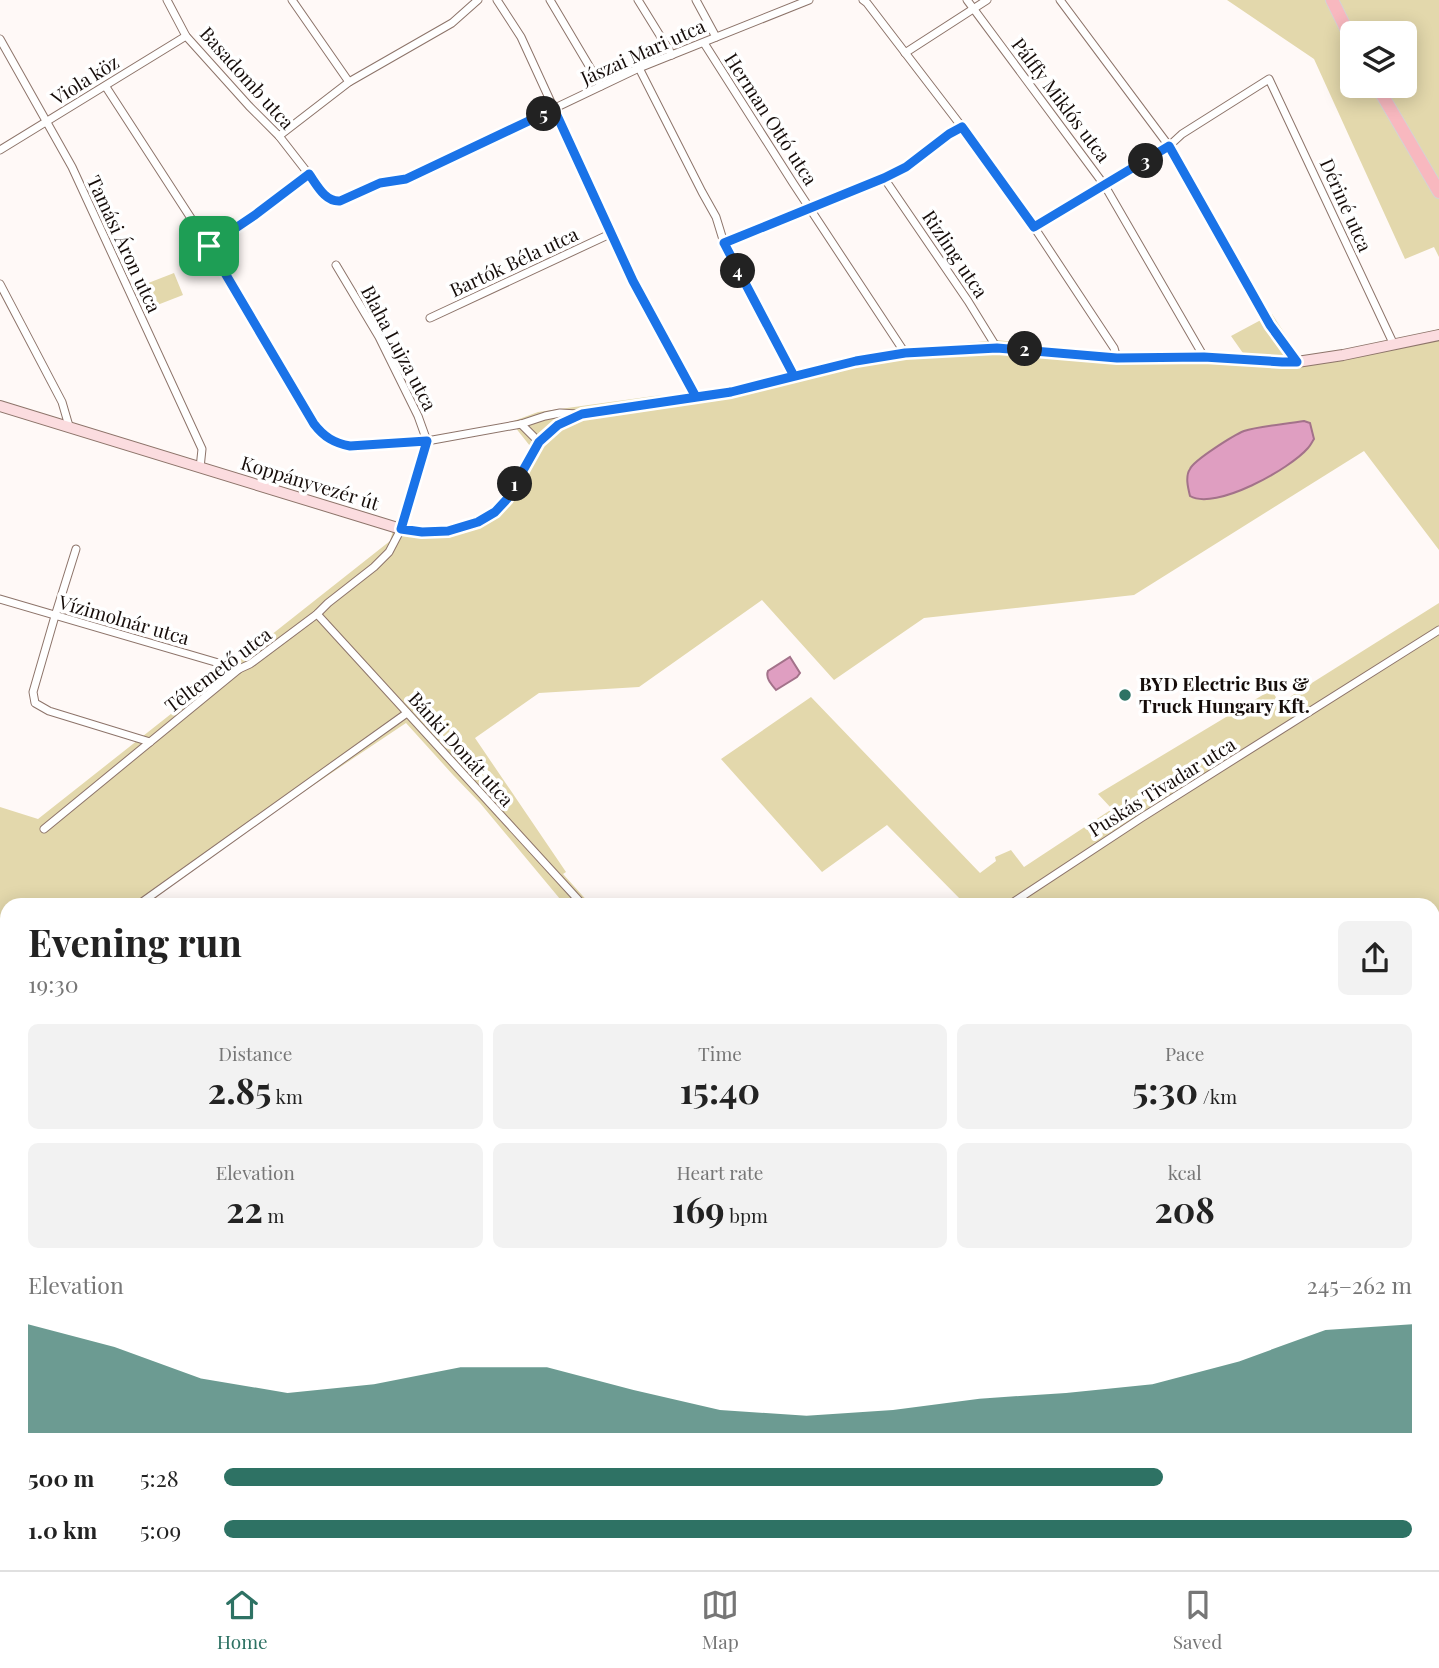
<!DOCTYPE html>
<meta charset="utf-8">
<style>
:root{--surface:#fff;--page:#f2f2f2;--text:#222;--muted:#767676;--line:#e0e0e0;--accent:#2e7264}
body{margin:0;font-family:"Playfair Display",serif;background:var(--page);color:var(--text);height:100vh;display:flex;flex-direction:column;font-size:26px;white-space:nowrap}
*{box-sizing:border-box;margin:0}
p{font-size:23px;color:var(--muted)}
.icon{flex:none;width:38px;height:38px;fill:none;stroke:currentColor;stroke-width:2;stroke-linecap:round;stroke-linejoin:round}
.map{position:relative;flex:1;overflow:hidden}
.sheet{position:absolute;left:0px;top:898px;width:1440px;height:674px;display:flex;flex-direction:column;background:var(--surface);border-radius:21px 21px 0 0;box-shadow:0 4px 18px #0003}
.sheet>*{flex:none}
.fabs{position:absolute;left:1340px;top:21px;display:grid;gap:14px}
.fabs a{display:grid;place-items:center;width:77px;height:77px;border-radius:10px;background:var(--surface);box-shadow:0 4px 18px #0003;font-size:35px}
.pin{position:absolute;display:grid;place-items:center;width:60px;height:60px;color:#fff;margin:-30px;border-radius:14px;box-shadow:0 4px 10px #0006}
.km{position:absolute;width:35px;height:35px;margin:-18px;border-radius:50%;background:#222;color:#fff;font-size:19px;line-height:35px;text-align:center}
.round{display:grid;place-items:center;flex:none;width:74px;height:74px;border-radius:10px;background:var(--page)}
.summary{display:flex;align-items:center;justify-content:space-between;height:119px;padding:0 28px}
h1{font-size:38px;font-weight:700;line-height:52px}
.figures{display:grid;grid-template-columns:repeat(3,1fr);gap:10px;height:119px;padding:7px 28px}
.figures div{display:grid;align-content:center;border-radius:10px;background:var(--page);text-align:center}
.figures b{font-size:35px;font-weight:700}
.figures small{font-size:19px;font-weight:400}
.figures p{font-size:19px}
.chart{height:196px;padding:14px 28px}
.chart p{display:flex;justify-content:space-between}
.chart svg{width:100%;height:126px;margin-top:7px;fill:var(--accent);opacity:.7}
ul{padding:0 28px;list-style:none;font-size:23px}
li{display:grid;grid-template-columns:112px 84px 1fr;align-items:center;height:52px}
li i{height:18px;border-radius:9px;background:var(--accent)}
.tab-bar{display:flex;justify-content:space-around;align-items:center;height:98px;border-top:2px solid var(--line);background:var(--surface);font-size:19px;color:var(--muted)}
.tab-bar a{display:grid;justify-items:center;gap:4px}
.tab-bar .active{color:var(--accent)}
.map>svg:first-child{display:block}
.green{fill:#e3d8ac;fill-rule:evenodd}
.water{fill:#df9ec1;stroke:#a3728a;stroke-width:2}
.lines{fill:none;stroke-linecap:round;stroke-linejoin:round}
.street-casing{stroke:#8d746a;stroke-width:9}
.secondary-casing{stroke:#8d746a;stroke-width:12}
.primary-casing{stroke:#d5d3d3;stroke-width:14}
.street{stroke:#fff;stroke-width:7}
.secondary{stroke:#fbdcdf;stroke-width:10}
.primary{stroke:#f8b8bf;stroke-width:12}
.rail{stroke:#7c7472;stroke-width:2.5;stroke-dasharray:12 12;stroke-linecap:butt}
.route-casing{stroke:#fff;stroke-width:14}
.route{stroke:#1a73e8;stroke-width:9}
.poi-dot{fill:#2e7264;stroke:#fff;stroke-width:2.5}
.labels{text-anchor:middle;stroke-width:7;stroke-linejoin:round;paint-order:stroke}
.street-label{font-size:19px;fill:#160d0a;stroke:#fff}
.poi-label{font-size:19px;font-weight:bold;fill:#160d0a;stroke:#fff;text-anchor:start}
</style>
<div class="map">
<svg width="1439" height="1570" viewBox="0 0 1439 1570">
<rect width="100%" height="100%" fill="#fff9f7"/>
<!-- green -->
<g class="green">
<path d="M1227,0H1439V257L1434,247L1405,259L1314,59ZM1353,33H1405V86H1353Z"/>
<polygon points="174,273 183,295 147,309 138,287"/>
<path d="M1272,314L1300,357L1384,345L1439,329V550L1364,451L1134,595L924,618L834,680L762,600L639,687L539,693L475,738L566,872L563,874L591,905H565L480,803L454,776L406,723C322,779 237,836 156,897L161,905H7V1015L0,1020V807L38,819L390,541L396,520C405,523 414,526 422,528C450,533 484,520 501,499C513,485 521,462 530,446L511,422L538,412L654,396L710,392L830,361L893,350L998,340L1107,353L1245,356L1231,336Z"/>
<polygon points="1439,603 1439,1002 1433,1008 1433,905 1119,905 1113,898 1099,905 965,905 965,904 887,825 822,872 721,759 811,697 980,873 996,861 995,857 1011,850 1024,867 1112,809 1098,794 1271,690 1280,703"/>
<polygon points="0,1141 7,1151 7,1266 0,1258"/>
<polygon points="1433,1369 1439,1372 1439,1489 1433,1482"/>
<polygon points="7,1540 7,1564 85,1565 79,1570 0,1570 0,1546"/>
<polygon points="575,1565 702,1565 694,1570 579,1570"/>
</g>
<!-- water -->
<g class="water">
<path d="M1304,421L1310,423L1314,439C1312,442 1310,446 1308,448C1290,469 1215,511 1190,496C1188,488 1185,476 1190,469C1194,460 1234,435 1244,431C1258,426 1288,424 1304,421Z"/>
<path d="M790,657L800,673L797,677L776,690C772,685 765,678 768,671Z"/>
</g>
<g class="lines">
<defs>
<g id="street">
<polyline points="167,0 186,36 249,106 279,136 328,199 335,202 380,183 406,179 639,68 809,0"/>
<polyline points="292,0 349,82"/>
<polyline points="497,0 521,37 633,281 697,397"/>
<polyline points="550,0 601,86"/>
<polyline points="638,0 672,55"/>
<polyline points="696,0 716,37"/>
<polyline points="863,0 867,3 962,127 1034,227 1114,348 1117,358"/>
<polyline points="967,0 1105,186 1204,357"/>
<polyline points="1060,0 1169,146 1270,325 1297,362"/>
<polyline points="0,39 72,167 202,449 200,468"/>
<polyline points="704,43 793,183 905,353"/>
<polyline points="905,53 987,0"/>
<polyline points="639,68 702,192 716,217 724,243 794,376"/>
<polyline points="106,87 209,246 315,424 324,435 331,440 350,446 363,446 427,441 521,424 545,416 560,413 578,414"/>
<polyline points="279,136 349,82 452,23 478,0"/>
<polyline points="0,150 186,36"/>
<polyline points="884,178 968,301 997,348"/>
<polyline points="1034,227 1169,146 1182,134 1269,79 1394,345"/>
<polyline points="724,243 884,178 906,167 949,134 962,127"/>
<polyline points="209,246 255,215 309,174"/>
<polyline points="0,284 62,402 69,426"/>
<polyline points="430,318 610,234"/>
<polyline points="521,424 539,442"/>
<polyline points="76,549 55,616 33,692 35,703 49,711 150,742"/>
<polyline points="0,599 239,669"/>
<polyline points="317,614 583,905"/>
<polyline points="44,829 239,669 250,664 317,614 328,603 374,567 389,552 401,529 427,441 418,416 379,337 336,265"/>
<polyline points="138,905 407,713"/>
<polyline points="1009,905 1141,818 1439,630"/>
<polyline points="0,1003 7,998"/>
<polyline points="1433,1214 1439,1217"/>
<polyline points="0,1243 7,1250"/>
<polyline points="287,1564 292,1570"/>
<polyline points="61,1570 69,1564"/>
</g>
<polyline id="secondary" points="0,406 401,529 422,532 448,531 478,522 495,512 507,499 539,442 558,425 582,414 731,392 856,361 905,353 997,348 1117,358 1204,357 1282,362 1297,362 1343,355 1439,335"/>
<g id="primary">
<polyline points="1332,0 1353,43"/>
<polyline points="1377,86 1439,192"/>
<polyline points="1433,1050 1439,1046"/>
<polyline points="675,1570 682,1564"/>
</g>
</defs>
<!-- street casing -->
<use href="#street" class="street-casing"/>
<!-- secondary casing -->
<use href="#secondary" class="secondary-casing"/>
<!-- primary casing -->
<use href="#primary" class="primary-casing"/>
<!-- street -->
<use href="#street" class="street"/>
<!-- secondary -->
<use href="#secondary" class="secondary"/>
<!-- primary -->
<use href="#primary" class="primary"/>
<!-- rail -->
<g class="rail">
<polyline points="1433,1250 1439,1247"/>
<polyline points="884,1570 893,1564"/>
</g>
</g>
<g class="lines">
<defs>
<path id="route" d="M209,246L314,424C324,437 334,443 350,446L427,441L401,529L422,532L448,531L478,522L495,512L507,499L539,442L558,425L582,414L731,392L856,361L905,353L997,348L1117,358L1204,357L1282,362H1297L1270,325L1169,146L1034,227L962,127L949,134L906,167L884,178L724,243L794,376L731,392L696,397L633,281L554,109L406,179L380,183L340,201C325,202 317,185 309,174L255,215L209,246"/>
</defs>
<!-- route casing -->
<use href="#route" class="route-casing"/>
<!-- route -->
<use href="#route" class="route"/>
</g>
<!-- markers -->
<circle class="poi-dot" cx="1125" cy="695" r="7"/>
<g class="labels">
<!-- street labels -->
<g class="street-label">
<text transform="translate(643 52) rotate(-24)" y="7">Jászai Mari utca</text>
<text transform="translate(247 78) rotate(48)" y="7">Basadomb utca</text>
<text transform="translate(85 80) rotate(-32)" y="7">Viola köz</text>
<text transform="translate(1061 100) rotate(53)" y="7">Pálffy Miklós utca</text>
<text transform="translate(771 119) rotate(57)" y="7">Herman Ottó utca</text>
<text transform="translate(1346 205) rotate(66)" y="7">Dériné utca</text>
<text transform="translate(124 244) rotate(65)" y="7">Tamási Áron utca</text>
<text transform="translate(955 254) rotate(56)" y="7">Rizling utca</text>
<text transform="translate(514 262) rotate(-25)" y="7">Bartók Béla utca</text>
<text transform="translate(399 348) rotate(62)" y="7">Blaha Lujza utca</text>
<text transform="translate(310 483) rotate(17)" y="7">Koppányvezér út</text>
<text transform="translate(124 620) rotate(16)" y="7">Vízimolnár utca</text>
<text transform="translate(218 670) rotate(-37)" y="7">Téltemető utca</text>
<text transform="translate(461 749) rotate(48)" y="7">Bánki Donát utca</text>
<text transform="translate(1162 787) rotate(-32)" y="7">Puskás Tivadar utca</text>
</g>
<!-- poi labels -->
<g class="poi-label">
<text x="1139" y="691">BYD Electric Bus &amp;<tspan x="1139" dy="22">Truck Hungary Kft.</tspan></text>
</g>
</g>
</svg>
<div class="fabs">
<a><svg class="icon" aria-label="layers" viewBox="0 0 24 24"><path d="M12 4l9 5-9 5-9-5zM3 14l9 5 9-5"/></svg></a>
</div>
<div class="pin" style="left:209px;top:246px;background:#1e9e55"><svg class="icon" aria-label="arrive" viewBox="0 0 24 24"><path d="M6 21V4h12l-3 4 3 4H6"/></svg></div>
<b class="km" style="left:515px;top:484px">1</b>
<b class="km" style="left:1025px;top:349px">2</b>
<b class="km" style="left:1146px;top:161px">3</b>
<b class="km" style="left:738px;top:271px">4</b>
<b class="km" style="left:544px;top:114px">5</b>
<section class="sheet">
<div class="summary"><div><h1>Evening run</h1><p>19:30</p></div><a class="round"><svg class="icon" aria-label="share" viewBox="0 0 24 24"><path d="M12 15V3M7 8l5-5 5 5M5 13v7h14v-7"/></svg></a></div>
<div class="figures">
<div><p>Distance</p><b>2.85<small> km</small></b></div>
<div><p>Time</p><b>15:40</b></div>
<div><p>Pace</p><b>5:30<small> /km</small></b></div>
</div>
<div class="figures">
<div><p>Elevation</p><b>22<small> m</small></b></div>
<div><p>Heart rate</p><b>169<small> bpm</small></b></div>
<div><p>kcal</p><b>208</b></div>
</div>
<div class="chart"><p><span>Elevation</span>245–262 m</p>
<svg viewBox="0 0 160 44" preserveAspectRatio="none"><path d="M0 44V6L10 14L20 25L30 30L40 27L50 21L60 21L70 29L80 36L90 38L100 36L110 32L120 30L130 27L140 19L150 8L160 6V44z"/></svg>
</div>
<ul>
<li><b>500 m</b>5:28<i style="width:79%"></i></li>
<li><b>1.0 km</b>5:09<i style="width:100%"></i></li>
</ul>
</section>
</div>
<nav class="tab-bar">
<a class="active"><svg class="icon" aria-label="home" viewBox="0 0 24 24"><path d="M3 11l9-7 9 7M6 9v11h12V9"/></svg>Home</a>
<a><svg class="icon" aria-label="map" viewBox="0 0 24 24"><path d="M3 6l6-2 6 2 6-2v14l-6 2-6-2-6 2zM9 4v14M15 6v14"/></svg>Map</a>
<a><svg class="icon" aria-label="saved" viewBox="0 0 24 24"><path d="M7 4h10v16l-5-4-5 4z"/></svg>Saved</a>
</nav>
